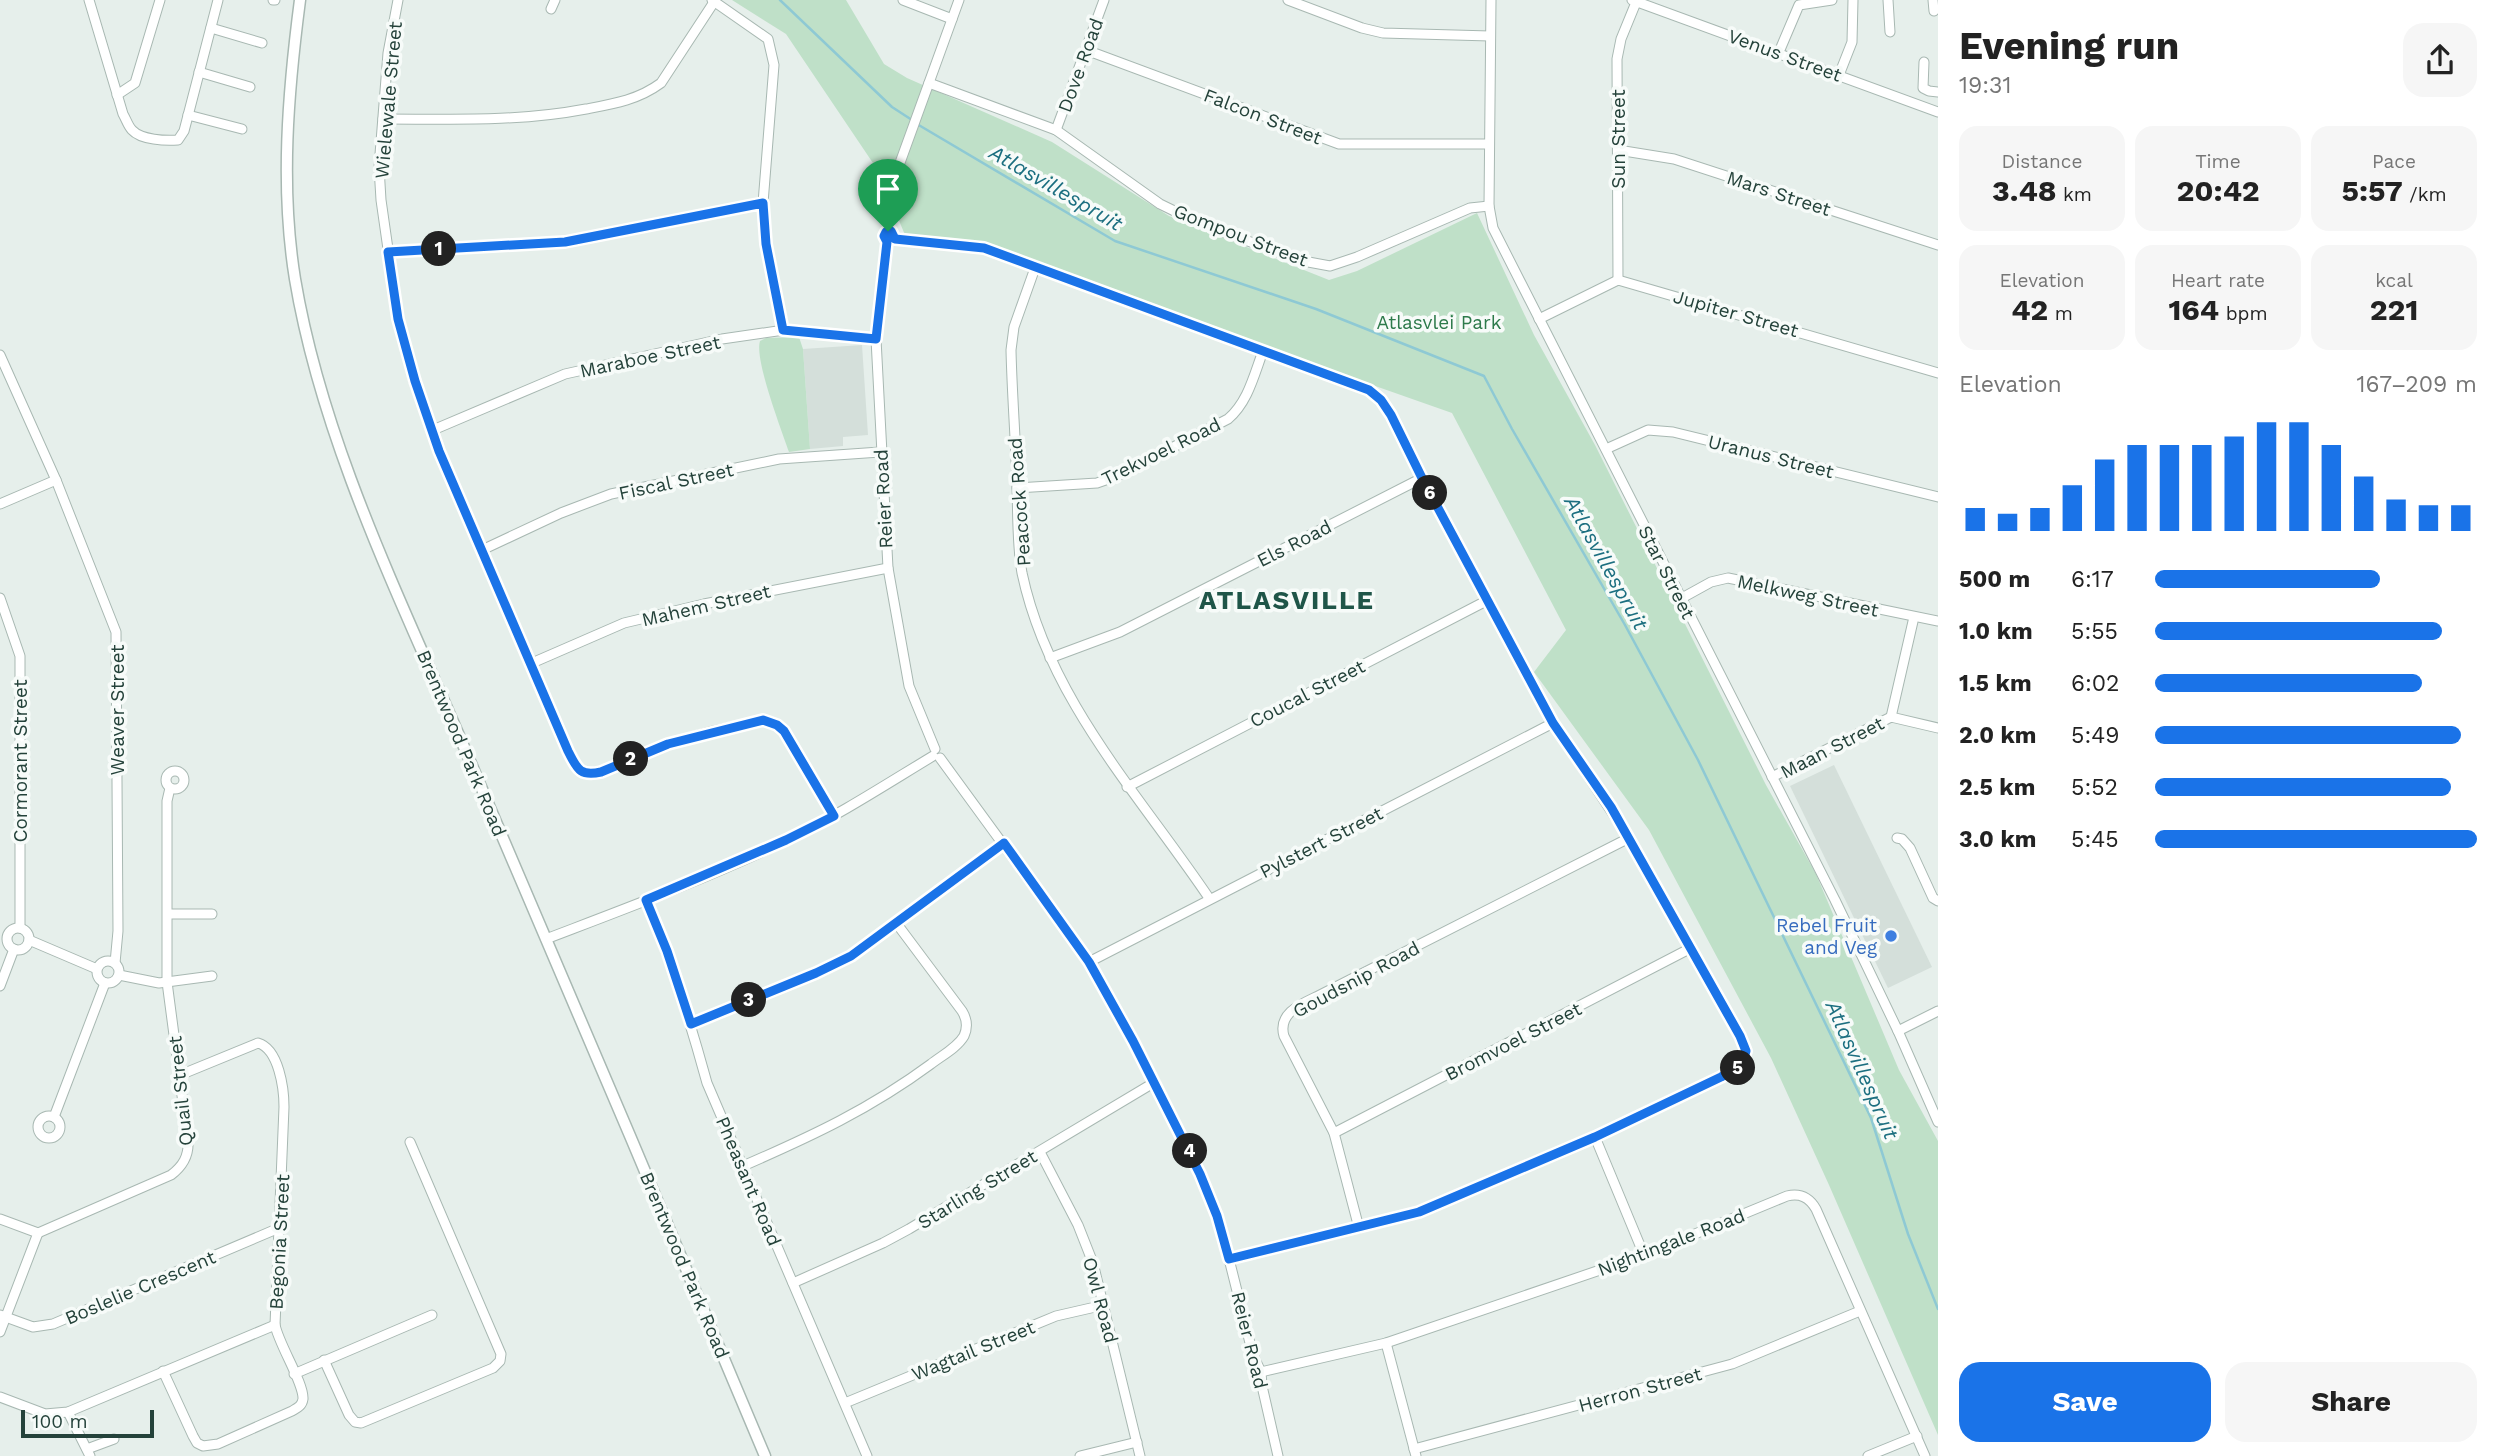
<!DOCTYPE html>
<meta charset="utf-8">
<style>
:root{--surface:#fff;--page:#f6f6f6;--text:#222;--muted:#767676;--accent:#1a73e8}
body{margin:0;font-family:"Work Sans",sans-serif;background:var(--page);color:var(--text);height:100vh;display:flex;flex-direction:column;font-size:26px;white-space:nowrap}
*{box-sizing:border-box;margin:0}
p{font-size:23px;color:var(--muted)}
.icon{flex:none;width:38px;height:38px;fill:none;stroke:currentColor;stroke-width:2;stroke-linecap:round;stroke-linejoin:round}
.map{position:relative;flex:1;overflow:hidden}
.sheet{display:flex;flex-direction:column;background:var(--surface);width:560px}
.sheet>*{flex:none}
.scale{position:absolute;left:21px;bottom:18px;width:133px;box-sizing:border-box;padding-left:7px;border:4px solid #24423a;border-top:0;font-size:19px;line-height:24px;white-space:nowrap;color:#24423a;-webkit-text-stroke:5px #f7fbf9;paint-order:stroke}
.pin{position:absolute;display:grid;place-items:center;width:60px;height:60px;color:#fff;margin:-72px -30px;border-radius:50% 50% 50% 0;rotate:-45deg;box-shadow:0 0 7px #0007}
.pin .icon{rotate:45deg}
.km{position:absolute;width:35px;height:35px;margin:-18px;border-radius:50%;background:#222;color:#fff;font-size:19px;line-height:35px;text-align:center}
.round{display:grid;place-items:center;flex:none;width:74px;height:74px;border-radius:21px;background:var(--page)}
.head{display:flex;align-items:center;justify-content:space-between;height:119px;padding:0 21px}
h1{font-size:38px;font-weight:700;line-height:52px}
.figures{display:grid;grid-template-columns:repeat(3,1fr);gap:10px;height:119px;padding:7px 21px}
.figures div{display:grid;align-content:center;border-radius:18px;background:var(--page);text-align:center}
.figures b{font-size:30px;font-weight:700}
.figures small{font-size:19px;font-weight:400}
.figures p{font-size:19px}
.chart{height:196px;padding:14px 21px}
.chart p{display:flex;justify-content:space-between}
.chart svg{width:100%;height:126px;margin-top:7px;stroke:var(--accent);stroke-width:6}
.primary-button{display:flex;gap:14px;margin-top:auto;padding:14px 21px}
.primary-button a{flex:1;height:80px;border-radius:21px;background:var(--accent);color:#fff;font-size:28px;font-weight:700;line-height:80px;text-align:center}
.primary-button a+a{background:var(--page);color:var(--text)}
ul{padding:0 21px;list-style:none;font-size:23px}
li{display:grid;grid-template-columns:112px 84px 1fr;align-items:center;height:52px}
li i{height:18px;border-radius:9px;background:var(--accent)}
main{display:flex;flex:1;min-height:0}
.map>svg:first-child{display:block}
.built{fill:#d4dfda}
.green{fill:#bfe0c8}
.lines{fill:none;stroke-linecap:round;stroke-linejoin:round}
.stream{stroke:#8ec9d4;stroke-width:2.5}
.minor-casing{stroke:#a8b8b2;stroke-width:11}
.tertiary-casing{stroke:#a8b8b2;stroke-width:13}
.minor{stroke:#fff;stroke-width:9}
.tertiary{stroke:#fff;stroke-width:10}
.route-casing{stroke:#fff;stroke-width:14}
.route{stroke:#1a73e8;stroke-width:9}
.shop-dot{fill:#3f7fe0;stroke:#f7fbf9;stroke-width:2.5}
.labels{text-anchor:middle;stroke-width:7;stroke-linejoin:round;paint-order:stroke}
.street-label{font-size:19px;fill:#24423a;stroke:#f7fbf9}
.park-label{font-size:19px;fill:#2d7a4b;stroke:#f7fbf9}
.shop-label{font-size:19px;fill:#366cbe;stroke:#f7fbf9;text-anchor:end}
.water-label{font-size:21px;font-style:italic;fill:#1c6f80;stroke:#f7fbf9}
.district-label{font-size:26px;font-weight:bold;letter-spacing:2px;fill:#1f5548;stroke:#f7fbf9}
</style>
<main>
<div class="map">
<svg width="1938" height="1456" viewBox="0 0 1938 1456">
<rect width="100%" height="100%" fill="#e6efeb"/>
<!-- built -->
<g class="built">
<polygon points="862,345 868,435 843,437 843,446 810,449 803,349"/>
<polygon points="1834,765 1932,967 1888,988 1790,786"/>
</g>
<!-- green -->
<g class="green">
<polygon points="732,0 846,0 884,64 907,78 1052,142 1169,216 1329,280 1357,271 1477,213 1534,335 1595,445 1766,785 1816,874 1899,1070 1938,1141 1938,1435 1829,1185 1771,1058 1649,830 1534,672 1566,630 1452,413 1216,330 989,245 905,235 879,172 786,34"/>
<path d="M799,337L803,349L810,449L789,452C782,431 754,359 760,341L766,338Z"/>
</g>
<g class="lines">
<!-- stream -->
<g class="stream">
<polyline points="780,0 892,107 912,120"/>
<polyline points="917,124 1115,241 1316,309 1484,376 1512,429 1625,625 1698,760 1871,1118 1908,1234 1938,1309"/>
</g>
<defs>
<g id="minor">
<path d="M89,0L123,114C126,119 128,126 132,130C141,140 166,141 178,140L184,131L218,0"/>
<polyline points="273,0 275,0"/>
<path d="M398,0L388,53L379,167L381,200L398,319L414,381L439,451L568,751C577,768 579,777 601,772L668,744L713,731L763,720L777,725L784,731L834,816"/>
<polyline points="712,0 768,39 774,65 763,203 766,244 784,330"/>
<polyline points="903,0 952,19"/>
<polyline points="1288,0 1362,28 1383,33 1490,36"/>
<polyline points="1491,0 1489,206 1493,228 1835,900 1898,1031 1938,1122"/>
<polyline points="1632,0 1938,112"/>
<polyline points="1888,0 1890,32"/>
<polyline points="1933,0 1934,11"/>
<polyline points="551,9 555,0"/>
<polyline points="211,28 262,43"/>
<polyline points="1086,50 1339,144 1489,144"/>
<polyline points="1779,52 1799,5 1832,0"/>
<polyline points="1924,62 1923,88 1929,91 1938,92"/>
<polyline points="199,72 250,87"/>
<polyline points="1839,75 1852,42 1853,0"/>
<polyline points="929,83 1056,130 1160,204 1201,224 1303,261 1330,266 1357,257 1470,208 1489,206"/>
<polyline points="117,95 135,83 160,0"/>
<polyline points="188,115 242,129"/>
<path d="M383,119C451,119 518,122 586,109C613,104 638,100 661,83L714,2"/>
<polyline points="1056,130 1104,0"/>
<polyline points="1618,150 1674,159 1938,245"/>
<polyline points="888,231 891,203 897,171 959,0"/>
<path d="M895,239L984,248L1369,390L1381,400L1391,415L1422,478L1553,723L1629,838L1745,1047C1747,1065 1736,1070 1721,1077L1595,1137L1419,1212L1229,1259"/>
<polyline points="887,242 876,339 888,568 909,686 935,749"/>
<polyline points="389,252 565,242 763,203"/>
<path d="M1035,268L1014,327L1011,350C1012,396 1016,442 1017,488C1018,516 1017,545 1022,573C1049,700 1139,794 1209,898"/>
<polyline points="1618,280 1617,59 1621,39 1637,0"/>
<polyline points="1539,319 1618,280 1938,373"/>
<polyline points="0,355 56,480 116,632 118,931 115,963"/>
<polyline points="433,430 565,374 722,339 784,330 876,339"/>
<polyline points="1606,449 1648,430 1673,432 1938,497"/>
<path d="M1017,488L1097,483L1117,476L1228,419C1248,402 1254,375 1263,351"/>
<polyline points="0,504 56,480"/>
<polyline points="482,550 561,513 611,494 779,459 880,452"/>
<polyline points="0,598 20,656 20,928"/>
<polyline points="1682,598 1711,582 1728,578 1938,621"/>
<polyline points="1050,658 1120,632 1422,478"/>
<polyline points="532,663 624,623 704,604 888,568"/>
<polyline points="1891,717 1914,617"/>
<polyline points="940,758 1089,962 1133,1040 1192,1156 1217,1216 1229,1259 1253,1355 1261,1372 1262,1386 1278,1456"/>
<circle cx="175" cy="780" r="9"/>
<polyline points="1772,777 1891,717 1938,728"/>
<polyline points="1127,787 1488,600"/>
<polyline points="1897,838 1902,839 1910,848 1933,898 1938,901"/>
<path d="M646,900C671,960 690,1021 707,1083L867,1456"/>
<polyline points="168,914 212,914"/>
<circle cx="18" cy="939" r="11"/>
<path d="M546,939C627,908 711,877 789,839C839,815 885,785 933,756"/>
<polyline points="29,940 97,969"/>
<circle cx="108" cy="972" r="11"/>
<polyline points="1089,962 1553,723"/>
<polyline points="119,975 159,983 212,976"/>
<polyline points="0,986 14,949"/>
<polyline points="691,1024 816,973 851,956 1004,843"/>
<polyline points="1898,1031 1938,1011"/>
<circle cx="49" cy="1127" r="11"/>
<polyline points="54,1117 105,983"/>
<polyline points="1334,1133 1691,948"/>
<polyline points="1595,1137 1644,1255"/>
<polyline points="1040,1152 1078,1225 1093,1263 1140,1456"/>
<path d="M743,1166C812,1136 870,1109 931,1064C941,1056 957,1048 964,1036C968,1027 967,1019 962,1011L897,924"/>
<polyline points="0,1219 38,1233"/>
<path d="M1359,1228L1334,1133L1284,1036C1277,1012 1304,1003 1320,995L1629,838"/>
<path d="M38,1233L171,1175C183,1166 189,1156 188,1141L167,982V801L170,788"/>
<polyline points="793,1283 883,1243 909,1229 1155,1082"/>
<polyline points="0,1315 33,1327 53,1324 279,1228"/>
<polyline points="0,1332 38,1233"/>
<polyline points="1386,1343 1416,1456"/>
<polyline points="324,1360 349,1415 355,1422 361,1423 493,1368 500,1361 501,1354 410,1142"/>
<path d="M163,1371L193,1436L197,1443L203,1446L218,1444L292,1411C297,1408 302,1406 303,1399C304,1383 279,1345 275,1325L284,1107C284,1089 279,1049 258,1043L180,1075"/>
<path d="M1261,1372L1386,1343L1644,1255L1787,1196C1800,1193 1809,1197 1816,1209L1925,1456"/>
<polyline points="294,1374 432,1315"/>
<polyline points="0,1397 45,1414 68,1412 275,1325"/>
<polyline points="845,1403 1056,1316 1104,1305"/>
<polyline points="68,1412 90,1456"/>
<polyline points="87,1449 114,1439"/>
<polyline points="1414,1449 1732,1364 1860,1311"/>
<polyline points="1080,1456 1137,1442"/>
<polyline points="1868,1456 1917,1436"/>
</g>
<path id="tertiary" d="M300,0C288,92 280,187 295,279C323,446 404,606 470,761C569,992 668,1224 765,1456"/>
</defs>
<!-- minor casing -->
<use href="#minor" class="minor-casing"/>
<!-- tertiary casing -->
<use href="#tertiary" class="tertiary-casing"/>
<!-- minor -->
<use href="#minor" class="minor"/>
<!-- tertiary -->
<use href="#tertiary" class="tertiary"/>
</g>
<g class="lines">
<defs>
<path id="route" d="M763,203L766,244L783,330L876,339L887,242L884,236L886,232L891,231L895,239L984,248L1369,390L1381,400L1391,415L1422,478L1553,723L1611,807L1740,1036L1746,1051L1741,1066L1721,1077L1595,1137L1419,1212L1229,1259L1217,1216L1200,1174L1133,1041L1089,962L1004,843L851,956L816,973L691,1024L667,951L646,900L786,840L834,816L784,731L777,725L763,720L668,744L601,772C579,777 577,768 568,751L439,451L415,381L398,319L388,252L565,242Z"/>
</defs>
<!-- route casing -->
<use href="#route" class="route-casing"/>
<!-- route -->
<use href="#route" class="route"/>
</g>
<!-- markers -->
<circle class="shop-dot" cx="1891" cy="936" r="7"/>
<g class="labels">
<!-- street labels -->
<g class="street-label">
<text transform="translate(1785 55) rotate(20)" y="7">Venus Street</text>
<text transform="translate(1080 65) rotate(-70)" y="7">Dove Road</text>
<text transform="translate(388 100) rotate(-85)" y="7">Wielewale Street</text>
<text transform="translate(1263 116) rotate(21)" y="7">Falcon Street</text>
<text transform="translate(1618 139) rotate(-90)" y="7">Sun Street</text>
<text transform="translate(1779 193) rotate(18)" y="7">Mars Street</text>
<text transform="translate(1241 235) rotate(21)" y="7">Gompou Street</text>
<text transform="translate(1736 313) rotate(16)" y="7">Jupiter Street</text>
<text transform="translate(650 356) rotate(-12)" y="7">Maraboe Street</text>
<text transform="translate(1161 451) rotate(-26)" y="7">Trekvoel Road</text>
<text transform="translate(1771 456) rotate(14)" y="7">Uranus Street</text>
<text transform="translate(676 481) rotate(-12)" y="7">Fiscal Street</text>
<text transform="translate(883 499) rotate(-93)" y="7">Reier Road</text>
<text transform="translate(1019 502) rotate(-94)" y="7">Peacock Road</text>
<text transform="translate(1294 543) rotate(-27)" y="7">Els Road</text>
<text transform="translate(1667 572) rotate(63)" y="7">Star Street</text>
<text transform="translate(1808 595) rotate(12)" y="7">Melkweg Street</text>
<text transform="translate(706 605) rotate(-13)" y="7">Mahem Street</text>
<text transform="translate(1307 693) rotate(-27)" y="7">Coucal Street</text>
<text transform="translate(117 710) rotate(-90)" y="7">Weaver Street</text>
<text transform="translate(462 743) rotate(67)" y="7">Brentwood Park Road</text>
<text transform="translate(1832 747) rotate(-27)" y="7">Maan Street</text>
<text transform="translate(20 761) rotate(-90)" y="7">Cormorant Street</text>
<text transform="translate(1321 842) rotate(-27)" y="7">Pylstert Street</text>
<text transform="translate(1356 979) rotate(-28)" y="7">Goudsnip Road</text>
<text transform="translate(1513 1041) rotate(-27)" y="7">Bromvoel Street</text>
<text transform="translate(180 1091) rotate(-96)" y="7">Quail Street</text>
<text transform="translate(749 1181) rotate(67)" y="7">Pheasant Road</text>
<text transform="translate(977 1189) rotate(-31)" y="7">Starling Street</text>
<text transform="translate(279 1242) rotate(-87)" y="7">Begonia Street</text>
<text transform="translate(1671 1242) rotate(-21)" y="7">Nightingale Road</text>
<text transform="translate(685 1265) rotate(67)" y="7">Brentwood Park Road</text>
<text transform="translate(140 1287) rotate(-23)" y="7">Boslelie Crescent</text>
<text transform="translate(1101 1300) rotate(75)" y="7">Owl Road</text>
<text transform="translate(1250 1340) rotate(76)" y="7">Reier Road</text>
<text transform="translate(973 1350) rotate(-22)" y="7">Wagtail Street</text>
<text transform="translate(1640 1389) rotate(-15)" y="7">Herron Street</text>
</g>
<!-- park labels -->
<g class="park-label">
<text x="1439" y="329">Atlasvlei Park</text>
</g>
<!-- shop labels -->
<g class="shop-label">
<text x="1877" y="932">Rebel Fruit<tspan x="1877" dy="22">and Veg</tspan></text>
</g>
<!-- water labels -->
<g class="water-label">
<text transform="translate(1056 188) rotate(30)" y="7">Atlasvillespruit</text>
<text transform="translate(1606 563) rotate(61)" y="7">Atlasvillespruit</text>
<text transform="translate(1862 1070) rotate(66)" y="7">Atlasvillespruit</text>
</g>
<!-- district labels -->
<g class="district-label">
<text x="1287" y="609">ATLASVILLE</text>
</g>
</g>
</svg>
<div class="scale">100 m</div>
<div class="pin" style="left:888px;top:231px;background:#1e9e55"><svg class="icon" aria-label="arrive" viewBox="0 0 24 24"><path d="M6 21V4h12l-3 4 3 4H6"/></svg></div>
<b class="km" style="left:439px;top:249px">1</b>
<b class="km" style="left:631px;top:759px">2</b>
<b class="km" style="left:749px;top:1000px">3</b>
<b class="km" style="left:1190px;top:1151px">4</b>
<b class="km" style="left:1738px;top:1068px">5</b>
<b class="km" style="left:1430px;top:493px">6</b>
</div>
<section class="sheet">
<div class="head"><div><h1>Evening run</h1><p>19:31</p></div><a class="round"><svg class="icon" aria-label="share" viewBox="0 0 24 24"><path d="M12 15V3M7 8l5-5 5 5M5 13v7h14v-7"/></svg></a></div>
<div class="figures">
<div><p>Distance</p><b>3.48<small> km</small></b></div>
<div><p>Time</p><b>20:42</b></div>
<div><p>Pace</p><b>5:57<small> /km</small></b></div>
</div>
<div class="figures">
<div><p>Elevation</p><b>42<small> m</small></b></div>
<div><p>Heart rate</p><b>164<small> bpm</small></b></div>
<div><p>kcal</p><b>221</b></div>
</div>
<div class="chart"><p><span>Elevation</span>167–209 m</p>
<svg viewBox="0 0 160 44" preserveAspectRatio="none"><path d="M5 44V36M15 44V38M25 44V36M35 44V28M45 44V19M55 44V14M65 44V14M75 44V14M85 44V11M95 44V6M105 44V6M115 44V14M125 44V25M135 44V33M145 44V35M155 44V35"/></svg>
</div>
<ul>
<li><b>500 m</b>6:17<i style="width:70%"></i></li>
<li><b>1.0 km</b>5:55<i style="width:89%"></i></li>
<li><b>1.5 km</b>6:02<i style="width:83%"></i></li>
<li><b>2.0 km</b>5:49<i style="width:95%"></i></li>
<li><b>2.5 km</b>5:52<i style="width:92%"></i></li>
<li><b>3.0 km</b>5:45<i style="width:100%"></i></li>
</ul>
<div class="primary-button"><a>Save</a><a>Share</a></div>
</section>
</main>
